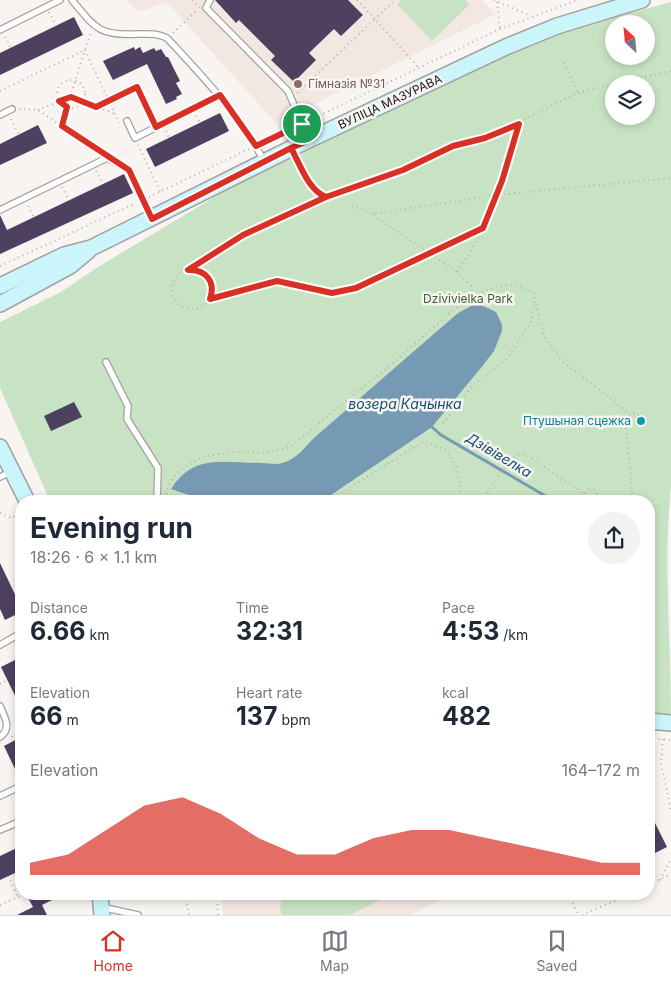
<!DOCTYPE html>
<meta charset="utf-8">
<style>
:root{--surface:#fff;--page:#f2f2f3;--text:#1f2937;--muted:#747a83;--line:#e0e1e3;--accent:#d93025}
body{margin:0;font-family:Inter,sans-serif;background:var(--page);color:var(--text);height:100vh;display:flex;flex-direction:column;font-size:19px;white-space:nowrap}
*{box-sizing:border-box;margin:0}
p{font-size:16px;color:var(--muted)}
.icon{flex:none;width:28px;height:28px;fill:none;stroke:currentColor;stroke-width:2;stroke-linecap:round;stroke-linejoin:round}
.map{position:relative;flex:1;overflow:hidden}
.sheet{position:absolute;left:15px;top:495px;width:640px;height:405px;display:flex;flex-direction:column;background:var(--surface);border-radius:20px;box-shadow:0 2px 8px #0003}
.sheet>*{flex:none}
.needle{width:32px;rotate:334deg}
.buttons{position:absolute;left:605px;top:15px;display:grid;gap:10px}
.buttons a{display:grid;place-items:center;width:50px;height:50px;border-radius:50%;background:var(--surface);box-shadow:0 2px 8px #0003;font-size:25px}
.pin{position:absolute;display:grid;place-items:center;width:42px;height:42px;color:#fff;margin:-21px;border:2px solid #fff;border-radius:50%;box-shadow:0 1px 5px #0007}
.round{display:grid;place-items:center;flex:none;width:52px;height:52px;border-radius:26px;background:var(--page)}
.head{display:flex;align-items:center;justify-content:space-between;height:85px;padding:0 15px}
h1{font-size:28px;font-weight:700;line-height:38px}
.metrics{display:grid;grid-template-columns:repeat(3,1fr);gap:8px;height:85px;padding:5px 15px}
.metrics div{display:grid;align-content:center}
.metrics b{font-size:25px;font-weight:700}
.metrics small{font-size:14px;font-weight:400}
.metrics p{font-size:14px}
.chart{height:140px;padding:10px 15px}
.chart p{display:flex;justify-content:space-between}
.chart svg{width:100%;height:90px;margin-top:5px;fill:var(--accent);opacity:.7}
.tab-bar{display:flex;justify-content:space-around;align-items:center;height:70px;border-top:1px solid var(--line);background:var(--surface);font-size:14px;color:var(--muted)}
.tab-bar a{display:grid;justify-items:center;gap:2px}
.tab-bar .selected{color:var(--accent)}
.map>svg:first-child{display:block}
.built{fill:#f3e7e2}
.green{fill:#c8e3c3;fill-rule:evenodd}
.water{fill:#779ab4}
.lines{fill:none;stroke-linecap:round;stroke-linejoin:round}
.stream{stroke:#779ab4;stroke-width:3}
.building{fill:#4e4160}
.lane-casing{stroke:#a4a09f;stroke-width:8}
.secondary-casing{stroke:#a4a09f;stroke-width:18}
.path{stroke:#b4b1af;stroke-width:2;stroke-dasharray:1 4;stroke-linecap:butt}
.lane{stroke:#fff;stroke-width:5.5}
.secondary{stroke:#caf5fa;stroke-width:15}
.route-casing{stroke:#fff;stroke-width:10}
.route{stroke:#d93025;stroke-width:6}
.education-dot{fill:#8d6e63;stroke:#f8f4f2;stroke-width:2}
.culture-dot{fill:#0f9aa8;stroke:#f8f4f2;stroke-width:2}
.labels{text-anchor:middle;stroke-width:5;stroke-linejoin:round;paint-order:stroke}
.education-label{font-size:12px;fill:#785e54;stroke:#f8f4f2;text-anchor:start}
.street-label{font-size:12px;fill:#1a1918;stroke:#f8f4f2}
.park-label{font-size:12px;fill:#3c6234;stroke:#f8f4f2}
.culture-label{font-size:12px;fill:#0d838f;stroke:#f8f4f2;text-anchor:end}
.water-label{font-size:14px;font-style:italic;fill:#124f73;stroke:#f8f4f2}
</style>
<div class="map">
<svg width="671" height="915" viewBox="0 0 671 915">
<rect width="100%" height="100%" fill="#f8f4f2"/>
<!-- built -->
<g class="built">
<polygon points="127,0 481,0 496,14 276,123 167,3 138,12"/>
<polygon points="222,894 453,894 411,915 223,915"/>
</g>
<!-- green -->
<g class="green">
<polygon points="402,0 465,0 469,5 432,41 397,4"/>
<path d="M671,2V485C663,562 671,639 671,717L649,714V501H50L0,388V322L61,292L98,267L231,187L514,50L563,31ZM614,24H646V56H614ZM614,84H646V116H614Z"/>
<polygon points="282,894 392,894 350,915 282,915 280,910"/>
</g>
<!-- water -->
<path class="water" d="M481,305L496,312L502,325V331L494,351L480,369L432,427L325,499L321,501H207L171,489C193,453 225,463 262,463C268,463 276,465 282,463C296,460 305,447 315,437L458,313L471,306Z"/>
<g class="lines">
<!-- stream -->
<polyline class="stream" points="432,427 441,435 554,501"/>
</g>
<!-- building -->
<g class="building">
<polygon points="215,0 348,0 363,15 341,36 334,29 309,53 316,60 294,82 271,60 275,56 239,20 236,23"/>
<polygon points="74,17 83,35 0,75 0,53"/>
<polygon points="134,47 135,50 140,47 143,53 154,48 156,51 161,49 166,57 168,57 180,81 176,83 182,94 176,97 177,99 166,104 147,64 113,80 103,61"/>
<polygon points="220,113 229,131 155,167 146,149"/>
<polygon points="38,125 47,143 0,165 0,144"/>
<polygon points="124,174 133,193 0,254 0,215 7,230"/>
<polygon points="74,402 82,417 51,431 44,416"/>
<polygon points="0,563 21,607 21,612 5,620 0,609"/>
<polygon points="21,657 21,708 1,667"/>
<polygon points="21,737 21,766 15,769 4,746"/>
<polygon points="649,811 667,847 649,856"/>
<polygon points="21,846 21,884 15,873 0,880 0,856"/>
<polygon points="26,894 49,894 52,900 42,905 47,915 17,915 33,907"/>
</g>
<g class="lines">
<defs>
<g id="lane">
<path d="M72,0C95,28 99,36 137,34C148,34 157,33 167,38C202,76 239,114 264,161"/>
<polyline points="210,0 206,8 288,91 309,140"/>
<polyline points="0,30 60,0"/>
<polyline points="137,87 156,127"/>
<polyline points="0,115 12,109"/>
<polyline points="127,121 135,138 220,95"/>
<polyline points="0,210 107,158 129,170 151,216"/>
<polyline points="106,362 128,406 127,419 158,468 157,501"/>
<polyline points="0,477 12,471"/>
<polyline points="0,645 21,633"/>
<path d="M0,706C5,718 12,728 0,737"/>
<polyline points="0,796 21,786"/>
<polyline points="0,830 21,821"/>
<polyline points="101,907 138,915"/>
</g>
<g id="secondary">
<polyline points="0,286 64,255 91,248 298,145 508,46 557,26 642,0"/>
<polyline points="0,304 70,266 88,251"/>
<polyline points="0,447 27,501"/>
<polyline points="649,721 671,723"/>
<polyline points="100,894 102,915"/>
</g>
</defs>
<!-- lane casing -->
<use href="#lane" class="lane-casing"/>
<!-- secondary casing -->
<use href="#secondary" class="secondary-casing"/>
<!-- path -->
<g class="path">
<polyline points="192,0 200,7"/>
<polyline points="357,0 375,19 395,0"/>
<polyline points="494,0 531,16"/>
<polyline points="497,2 500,29"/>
<polyline points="49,12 56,26"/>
<polyline points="173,33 198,9"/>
<polyline points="5,37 11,48"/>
<polyline points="85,50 119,123"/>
<polyline points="564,63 578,93"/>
<circle cx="71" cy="94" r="14"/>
<polyline points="616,84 671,71"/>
<polyline points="0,91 85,50 92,31"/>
<polyline points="297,93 375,19 418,67"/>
<polyline points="96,107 130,90"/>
<polyline points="19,109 38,110 101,153"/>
<polyline points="38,110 71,97 115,114"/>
<polyline points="196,116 200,123"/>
<polyline points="11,119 19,135"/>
<polyline points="310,120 500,29 578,0"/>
<polyline points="61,126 85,50"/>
<polyline points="166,131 169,138"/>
<polyline points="263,143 297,127"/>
<polyline points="138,145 160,191"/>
<path d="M297,159C306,175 312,192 330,198"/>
<polyline points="96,171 103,184"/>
<polyline points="62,187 69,200"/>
<polyline points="149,197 249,149"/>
<polyline points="28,206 34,217"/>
<polyline points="352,206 374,214 496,195 671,178"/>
<polyline points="374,214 377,218 457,272"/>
<polyline points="0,266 136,203"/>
<circle cx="192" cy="289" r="20"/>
<polyline points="188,270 243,235 326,197 403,170 453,146 485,138 578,93 614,84"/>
<polyline points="473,296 471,286 457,272 480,236 487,214 502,181 519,124"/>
<polyline points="210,299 277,281 332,293 356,288 483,228"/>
<polyline points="536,304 544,336 561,360 630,414"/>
<circle cx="591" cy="495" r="6"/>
<polyline points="597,497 623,501"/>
<polyline points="166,499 167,490 173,477 183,468 204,456 238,452 266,453 290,447 393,363 452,311 473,296 498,286 518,285 535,293 532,320 517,344 505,361 472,386 443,424"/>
<polyline points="44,501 45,501"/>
<path d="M329,501L424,441C430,444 437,446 443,449C458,458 461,485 461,501"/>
<path d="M481,501C494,486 502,466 518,454H525L585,494"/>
<polyline points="629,501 633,499 625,421 627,416 634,413 649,421"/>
<polyline points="0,513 11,518 21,513"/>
<polyline points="0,684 8,680"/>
<polyline points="12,736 14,741"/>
<polyline points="649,738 671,740"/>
<polyline points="663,739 661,763 671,812"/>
<polyline points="8,876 18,897"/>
<polyline points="660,880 671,858"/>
<polyline points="649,885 671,874"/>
<polyline points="76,894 79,898"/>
<polyline points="185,894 189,915"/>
<polyline points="217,894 218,915"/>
<polyline points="568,894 579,915"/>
<polyline points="0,905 24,894"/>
<polyline points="582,915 631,894"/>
</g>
<!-- lane -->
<use href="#lane" class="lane"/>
<!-- secondary -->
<use href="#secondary" class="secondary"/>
</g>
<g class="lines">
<defs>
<path id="route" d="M302,124L256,146L220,95L156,127L137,87L96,107L71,97L59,101L67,107L62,126L129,170L152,219L291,148C300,164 308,190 326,197L243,235L188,270C206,269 216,282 210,299L277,281L332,293L356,288L483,228L502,181L519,124L485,138L453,146L403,170L326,197C308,190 300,164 291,148L309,140L302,124"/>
</defs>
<!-- route casing -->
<use href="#route" class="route-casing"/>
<!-- route -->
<use href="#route" class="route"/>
</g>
<!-- markers -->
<circle class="education-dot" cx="298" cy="84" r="5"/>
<circle class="culture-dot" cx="641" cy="421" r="5"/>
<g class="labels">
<!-- education labels -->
<g class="education-label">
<text x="308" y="88">Гімназія №31</text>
</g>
<!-- street labels -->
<g class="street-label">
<text transform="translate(390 102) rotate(-25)" y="4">ВУЛІЦА МАЗУРАВА</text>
</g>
<!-- park labels -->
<g class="park-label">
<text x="468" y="303">Dzivivielka Park</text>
</g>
<!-- culture labels -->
<g class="culture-label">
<text x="631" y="425">Птушыная сцежка</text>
</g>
<!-- water labels -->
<g class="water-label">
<text x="405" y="409">возера Качынка</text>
<text transform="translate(499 455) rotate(31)" y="5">Дзівівелка</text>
</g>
</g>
</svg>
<div class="buttons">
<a><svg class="needle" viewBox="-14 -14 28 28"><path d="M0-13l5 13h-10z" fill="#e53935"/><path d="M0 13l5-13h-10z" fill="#747a83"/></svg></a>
<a><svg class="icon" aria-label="layers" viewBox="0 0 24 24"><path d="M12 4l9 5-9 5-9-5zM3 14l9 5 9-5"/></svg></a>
</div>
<div class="pin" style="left:302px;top:124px;background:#1e9e55"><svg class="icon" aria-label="arrive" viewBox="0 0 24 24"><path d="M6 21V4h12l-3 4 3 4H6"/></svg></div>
<section class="sheet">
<div class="head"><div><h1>Evening run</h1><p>18:26 · 6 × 1.1 km</p></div><a class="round"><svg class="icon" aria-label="share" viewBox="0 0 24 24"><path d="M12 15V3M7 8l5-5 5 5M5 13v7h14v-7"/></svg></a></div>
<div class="metrics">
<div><p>Distance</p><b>6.66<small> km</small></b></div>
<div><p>Time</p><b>32:31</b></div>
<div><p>Pace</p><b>4:53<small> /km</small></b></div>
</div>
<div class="metrics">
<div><p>Elevation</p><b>66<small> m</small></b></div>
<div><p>Heart rate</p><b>137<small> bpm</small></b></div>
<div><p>kcal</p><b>482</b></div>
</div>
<div class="chart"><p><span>Elevation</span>164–172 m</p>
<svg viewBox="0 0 160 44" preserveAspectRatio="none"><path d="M0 44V38L10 34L20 22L30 10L40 6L50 14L60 26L70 34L80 34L90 26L100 22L110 22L120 26L130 30L140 34L150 38L160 38V44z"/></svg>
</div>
</section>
</div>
<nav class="tab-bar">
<a class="selected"><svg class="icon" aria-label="home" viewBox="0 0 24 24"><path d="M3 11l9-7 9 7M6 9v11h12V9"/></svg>Home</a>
<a><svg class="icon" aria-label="map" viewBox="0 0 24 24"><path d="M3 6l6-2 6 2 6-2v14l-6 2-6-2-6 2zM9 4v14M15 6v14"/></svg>Map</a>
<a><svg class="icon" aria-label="saved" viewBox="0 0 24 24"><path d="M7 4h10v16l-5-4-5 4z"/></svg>Saved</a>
</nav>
